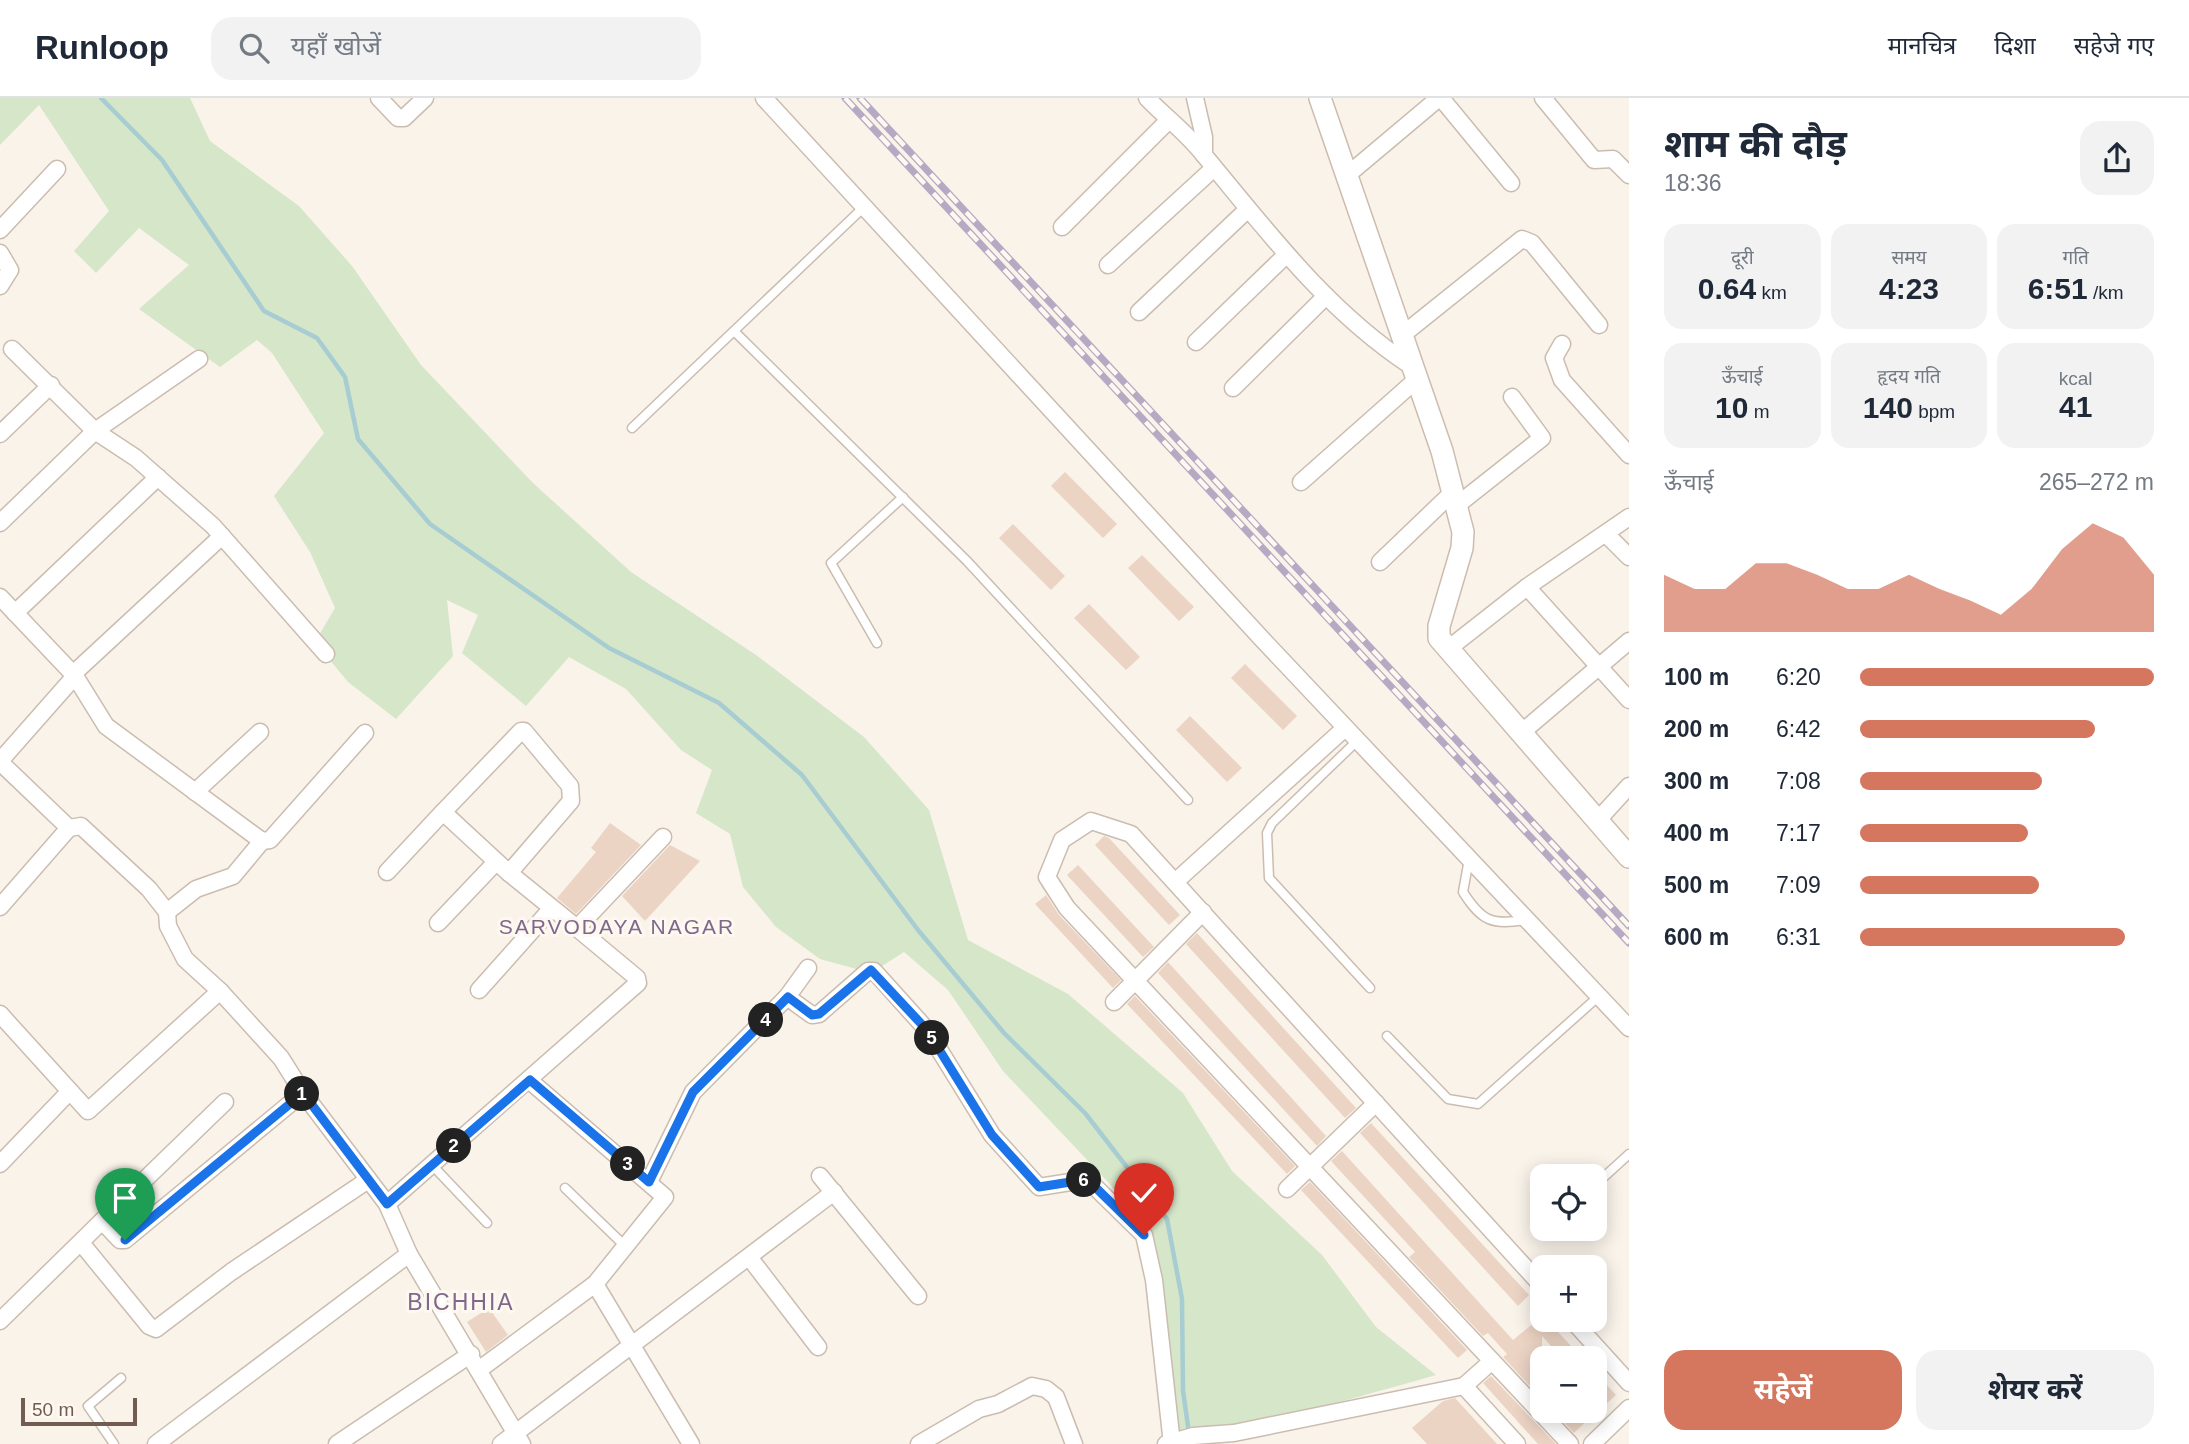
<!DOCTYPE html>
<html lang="hi">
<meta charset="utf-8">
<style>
:root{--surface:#fff;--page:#f2f2f3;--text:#1f2937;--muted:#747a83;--line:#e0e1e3;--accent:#d5765e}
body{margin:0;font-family:Arial,"Noto Sans Devanagari",sans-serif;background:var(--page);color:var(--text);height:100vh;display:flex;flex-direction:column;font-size:26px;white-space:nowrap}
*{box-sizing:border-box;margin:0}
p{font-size:23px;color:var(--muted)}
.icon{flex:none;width:38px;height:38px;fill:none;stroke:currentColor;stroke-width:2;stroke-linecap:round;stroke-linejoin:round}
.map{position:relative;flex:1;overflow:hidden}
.details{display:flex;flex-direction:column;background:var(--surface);width:560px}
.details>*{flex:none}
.tools{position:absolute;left:1530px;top:1066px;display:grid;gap:14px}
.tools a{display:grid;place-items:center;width:77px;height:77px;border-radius:14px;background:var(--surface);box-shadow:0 4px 18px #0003;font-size:35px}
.scale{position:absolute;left:21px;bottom:18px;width:116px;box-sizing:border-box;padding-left:7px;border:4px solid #725b50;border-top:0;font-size:19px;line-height:24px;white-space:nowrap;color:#725b50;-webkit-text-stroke:5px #fdf8f0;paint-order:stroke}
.pin{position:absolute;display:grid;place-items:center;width:60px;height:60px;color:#fff;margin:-72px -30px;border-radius:50% 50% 50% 0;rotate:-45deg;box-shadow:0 0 7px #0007}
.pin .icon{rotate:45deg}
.km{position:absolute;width:35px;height:35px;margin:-18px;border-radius:50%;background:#222;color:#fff;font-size:19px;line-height:35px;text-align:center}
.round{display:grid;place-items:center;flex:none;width:74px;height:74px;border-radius:21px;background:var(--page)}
.summary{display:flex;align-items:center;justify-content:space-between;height:119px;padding:0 35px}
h1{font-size:38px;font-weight:700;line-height:52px}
.metrics{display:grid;grid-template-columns:repeat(3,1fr);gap:10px;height:119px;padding:7px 35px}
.metrics div{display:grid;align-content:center;border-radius:18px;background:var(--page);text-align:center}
.metrics b{font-size:30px;font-weight:700}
.metrics small{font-size:19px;font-weight:400}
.metrics p{font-size:19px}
.chart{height:196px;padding:14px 35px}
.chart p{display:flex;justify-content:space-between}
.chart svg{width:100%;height:126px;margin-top:7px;fill:var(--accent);opacity:.7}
.action{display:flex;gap:14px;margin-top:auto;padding:14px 35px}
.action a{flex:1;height:80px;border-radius:21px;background:var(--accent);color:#fff;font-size:28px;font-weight:700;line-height:80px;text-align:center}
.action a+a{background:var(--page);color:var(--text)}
ul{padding:0 35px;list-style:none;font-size:23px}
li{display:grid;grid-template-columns:112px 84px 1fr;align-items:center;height:52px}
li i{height:18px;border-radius:9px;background:var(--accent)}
header{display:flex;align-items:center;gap:42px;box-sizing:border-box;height:98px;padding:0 35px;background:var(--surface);border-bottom:2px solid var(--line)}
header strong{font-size:33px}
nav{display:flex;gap:38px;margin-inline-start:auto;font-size:24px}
.search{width:490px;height:63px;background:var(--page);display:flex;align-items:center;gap:18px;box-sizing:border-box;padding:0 24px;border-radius:21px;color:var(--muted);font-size:26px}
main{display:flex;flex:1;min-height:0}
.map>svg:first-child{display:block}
.green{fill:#d5e6c9}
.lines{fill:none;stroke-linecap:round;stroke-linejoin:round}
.stream{stroke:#a7ccd2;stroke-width:4.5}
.building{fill:#ecd4c4}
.lane-casing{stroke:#cbbcb0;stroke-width:11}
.street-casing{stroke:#cbbcb0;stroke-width:19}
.secondary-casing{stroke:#cdbcae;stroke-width:24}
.lane{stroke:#fff;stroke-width:8}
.street{stroke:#fff;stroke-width:16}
.secondary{stroke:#fff;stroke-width:21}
.rail-casing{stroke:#b6a9c3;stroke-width:7}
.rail{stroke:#fdf8f0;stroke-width:4.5;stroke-dasharray:13;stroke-linecap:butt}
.route-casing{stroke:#fff;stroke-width:14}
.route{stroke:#1a73e8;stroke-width:9}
.labels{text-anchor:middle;stroke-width:6;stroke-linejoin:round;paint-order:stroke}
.neighbourhood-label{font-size:21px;letter-spacing:2px;fill:#80688d;stroke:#fdf8f0}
.quarter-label{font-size:23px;letter-spacing:2px;fill:#80688d;stroke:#fdf8f0}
</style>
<header>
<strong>Runloop</strong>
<div class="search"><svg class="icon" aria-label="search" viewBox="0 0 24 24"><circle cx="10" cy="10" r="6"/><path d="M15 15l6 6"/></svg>यहाँ खोजें</div>
<nav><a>मानचित्र</a><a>दिशा</a><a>सहेजे गए</a></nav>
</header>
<main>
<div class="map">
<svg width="1629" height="1346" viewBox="0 0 1629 1346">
<rect width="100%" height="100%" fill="#faf3ea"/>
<!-- green -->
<path class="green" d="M0,0H190L210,43L299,108L352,168L421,267L533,385L631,474L756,557L864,639L929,712L968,842L1068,896L1183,995L1232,1073L1322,1157L1376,1229L1436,1277C1351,1301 1268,1326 1179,1334L1166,1250L1156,1148L1109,1085L1003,973L948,892L904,854L871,875L820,861L776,829L743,789L730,736L696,715L712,672L681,652L626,591L569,559L526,608L462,555L478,517L447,502L453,558L396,621L348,584L315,544L335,510L310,454L274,398L324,335L272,255L257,242L220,269L139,211L189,167L139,130L96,175L74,153L109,113L39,7L0,47Z"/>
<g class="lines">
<!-- stream -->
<polyline class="stream" points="101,0 162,62 264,213 317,240 345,279 358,341 430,426 609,550 719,605 802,677 918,832 1004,935 1085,1015 1167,1121 1182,1201 1183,1293 1189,1335"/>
</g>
<!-- building -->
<g class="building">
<polygon points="1065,374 1117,426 1103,440 1051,388"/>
<polygon points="1013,426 1065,478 1051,492 999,440"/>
<polygon points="1142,457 1194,509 1179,523 1128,470"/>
<polygon points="1089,506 1140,559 1126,572 1074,520"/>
<polygon points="1245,566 1297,618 1283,632 1231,580"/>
<polygon points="1190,618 1242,670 1227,684 1176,632"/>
<polygon points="610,725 641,747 576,816 557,800 596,754 591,750"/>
<polygon points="1104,738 1109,740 1180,817 1169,827 1095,747"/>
<polygon points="670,747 700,763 645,823 622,798"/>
<polygon points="1078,767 1154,849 1143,859 1067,777"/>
<polygon points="1046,797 1059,817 1121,882 1113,890 1035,806"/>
<polygon points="1197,835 1356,1010 1345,1020 1186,846"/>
<polygon points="1168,864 1326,1038 1317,1048 1158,875"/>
<polygon points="1135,898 1295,1068 1287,1076 1127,906"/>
<polygon points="1371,1025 1529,1197 1518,1208 1360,1035"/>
<polygon points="1342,1053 1513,1242 1542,1218 1542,1222 1547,1222 1582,1260 1562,1260 1542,1238 1542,1301 1503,1259 1507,1256 1488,1235 1483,1238 1409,1159 1415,1154 1331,1063"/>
<polygon points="1310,1084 1467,1252 1458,1260 1301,1092"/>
<polygon points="489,1210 508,1237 486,1254 467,1224"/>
<polygon points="1594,1273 1616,1297 1605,1307 1594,1295"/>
<polygon points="1491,1278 1556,1346 1538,1346 1483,1285"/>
<polygon points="1455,1300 1497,1346 1427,1346 1412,1330 1443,1303"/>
<polygon points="1553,1312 1598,1312 1574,1335"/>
</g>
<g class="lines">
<defs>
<g id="lane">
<polyline points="735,234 967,463 1188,702"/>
<polyline points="632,330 864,109"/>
<polyline points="877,545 831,465 903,399"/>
<polyline points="1357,643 1272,725 1267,735 1269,780 1370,890"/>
<path d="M1469,761L1463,794C1482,824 1492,827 1526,822"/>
<polyline points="1387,938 1448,1001 1478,1006 1599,898"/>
<polyline points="432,1067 487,1125"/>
<polyline points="1594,1088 1629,1056"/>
<polyline points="565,1090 626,1149"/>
<polyline points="114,1346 88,1308 121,1280"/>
</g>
<g id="street">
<polyline points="379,0 398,20 404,20 425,0"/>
<polyline points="764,0 1262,541 1629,930"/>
<path d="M1147,0C1165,19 1188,36 1204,57C1267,133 1327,213 1411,268"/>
<polyline points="1195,0 1204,39 1204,57"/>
<polyline points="1441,0 1511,85"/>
<polyline points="1543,0 1594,62 1613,61 1629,77"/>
<polyline points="1345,79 1439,0"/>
<polyline points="1062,129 1169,22"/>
<polyline points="0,132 57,71"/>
<polyline points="0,155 10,172 0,188"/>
<polyline points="1108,167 1214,70"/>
<polyline points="1139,214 1248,111"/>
<polyline points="1401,238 1522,141 1532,145 1599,227"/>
<polyline points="1196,244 1286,157"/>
<polyline points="1562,246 1554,260 1562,282 1629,357"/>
<polyline points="12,251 95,333 136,360 213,428 326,556"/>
<polyline points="1233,290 1326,198"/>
<polyline points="0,336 51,287"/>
<polyline points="1301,384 1416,282"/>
<polyline points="1456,408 1542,340 1512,299"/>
<polyline points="0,425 95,333 199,261"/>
<polyline points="1606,436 1629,459"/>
<polyline points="1380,464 1453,394"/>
<polyline points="1527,489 1629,602"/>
<polyline points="0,499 75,578 106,628 262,743 233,778 196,791 167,814"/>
<polyline points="15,515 158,379"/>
<polyline points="1448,551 1527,489 1629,419"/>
<polyline points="73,576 222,438"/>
<polyline points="1521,635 1629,543"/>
<polyline points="0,663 75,578"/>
<polyline points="0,664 69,730 81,728 149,791 167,814 168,828 185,861 220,893 281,960 303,995 387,1106 409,1156 522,1346"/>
<polyline points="195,694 260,634"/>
<polyline points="443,714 521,633 524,633 570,688 571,703 509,775"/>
<polyline points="1597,723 1629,688"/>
<polyline points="262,743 270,742 365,635"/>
<polyline points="387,774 443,714 509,775 577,830"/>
<polyline points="1175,784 1345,630"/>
<polyline points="0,809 69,730"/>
<polyline points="438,825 496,764"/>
<polyline points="479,892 552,810"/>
<polyline points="787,899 812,917 819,916 868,873 874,873 927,932 992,1037 1039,1089 1083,1082 1090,1084 1144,1137 1154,1182 1172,1346"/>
<polyline points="1114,904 1203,814"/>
<polyline points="0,916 88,1013 220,893"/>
<polyline points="530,983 665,1099 595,1186 691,1346"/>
<polyline points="0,1066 70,993"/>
<polyline points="820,1078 918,1198"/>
<polyline points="649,1084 693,994 787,899 808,870"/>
<polyline points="1287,1091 1376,1005"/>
<polyline points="387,1106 638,885 637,880 577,830 663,739"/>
<polyline points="102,1123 225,1004"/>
<polyline points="82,1146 149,1228 156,1231 231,1174 368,1082"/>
<polyline points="749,1159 818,1249"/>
<polyline points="1542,1188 1131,736 1091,723 1062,742 1047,779 1067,810 1570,1346"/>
<polyline points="1572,1222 1629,1285"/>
<polyline points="0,1223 102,1123 120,1142 125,1142 303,995"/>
<polyline points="480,1271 595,1186"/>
<polyline points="1464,1288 1492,1263"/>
<polyline points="156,1346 409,1156"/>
<polyline points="337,1346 471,1256"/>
<polyline points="501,1346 834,1094"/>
<polyline points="919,1346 979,1311 998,1306 1032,1288 1046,1291 1056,1299 1074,1346"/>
<polyline points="1166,1346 1193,1338 1234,1335 1464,1288 1517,1346"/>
<polyline points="1592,1346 1629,1310"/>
</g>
<polyline id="secondary" points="1320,0 1442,353 1463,434 1462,450 1439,528 1439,540 1629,759"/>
</defs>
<!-- lane casing -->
<use href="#lane" class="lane-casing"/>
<!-- street casing -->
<use href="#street" class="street-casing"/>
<!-- secondary casing -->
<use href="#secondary" class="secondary-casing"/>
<!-- lane -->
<use href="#lane" class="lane"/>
<!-- street -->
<use href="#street" class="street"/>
<!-- secondary -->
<use href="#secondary" class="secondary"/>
<defs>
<g id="rail">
<polyline points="845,0 1629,845"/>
<polyline points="860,0 1629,828"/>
</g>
</defs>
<!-- rail casing -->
<use href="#rail" class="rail-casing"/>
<!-- rail -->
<use href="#rail" class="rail"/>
</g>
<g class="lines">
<defs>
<polyline id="route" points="125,1142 303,995 387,1106 530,982 649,1084 693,994 788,899 812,917 819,916 871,872 927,932 992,1037 1039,1089 1083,1082 1090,1084 1144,1137"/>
</defs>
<!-- route casing -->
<use href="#route" class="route-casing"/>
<!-- route -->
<use href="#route" class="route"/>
</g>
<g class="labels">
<!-- neighbourhood labels -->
<g class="neighbourhood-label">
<text x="617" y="836">SARVODAYA NAGAR</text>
</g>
<!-- quarter labels -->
<g class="quarter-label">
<text x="461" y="1212">BICHHIA</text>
</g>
</g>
</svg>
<div class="tools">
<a><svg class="icon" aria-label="locate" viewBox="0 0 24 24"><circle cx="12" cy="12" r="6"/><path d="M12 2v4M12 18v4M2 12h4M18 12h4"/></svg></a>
<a>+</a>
<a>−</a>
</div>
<div class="scale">50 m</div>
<div class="pin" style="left:125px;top:1142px;background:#1e9e55"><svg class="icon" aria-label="arrive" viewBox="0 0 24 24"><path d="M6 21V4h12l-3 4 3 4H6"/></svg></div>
<div class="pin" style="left:1144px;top:1137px;background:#d93025"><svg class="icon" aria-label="check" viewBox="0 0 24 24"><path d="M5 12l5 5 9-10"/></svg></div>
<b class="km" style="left:302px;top:996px">1</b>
<b class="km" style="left:454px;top:1048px">2</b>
<b class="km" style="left:628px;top:1066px">3</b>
<b class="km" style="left:766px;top:922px">4</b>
<b class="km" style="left:932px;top:940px">5</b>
<b class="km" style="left:1084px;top:1082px">6</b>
</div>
<section class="details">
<div class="summary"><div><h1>शाम की दौड़</h1><p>18:36</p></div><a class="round"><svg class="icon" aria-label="share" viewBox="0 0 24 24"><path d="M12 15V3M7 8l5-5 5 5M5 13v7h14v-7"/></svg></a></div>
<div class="metrics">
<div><p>दूरी</p><b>0.64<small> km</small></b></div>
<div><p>समय</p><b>4:23</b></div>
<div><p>गति</p><b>6:51<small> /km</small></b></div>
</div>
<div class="metrics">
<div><p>ऊँचाई</p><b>10<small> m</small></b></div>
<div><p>हृदय गति</p><b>140<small> bpm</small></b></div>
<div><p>kcal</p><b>41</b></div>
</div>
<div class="chart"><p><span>ऊँचाई</span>265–272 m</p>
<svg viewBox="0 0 160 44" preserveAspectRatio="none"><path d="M0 44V24L10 29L20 29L30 20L40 20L50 24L60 29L70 29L80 24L90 29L100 33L110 38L120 29L130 15L140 6L150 11L160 24V44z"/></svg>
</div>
<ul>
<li><b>100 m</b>6:20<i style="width:100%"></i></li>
<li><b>200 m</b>6:42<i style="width:80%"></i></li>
<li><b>300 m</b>7:08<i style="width:62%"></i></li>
<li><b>400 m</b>7:17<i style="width:57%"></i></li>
<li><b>500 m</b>7:09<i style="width:61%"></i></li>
<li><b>600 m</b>6:31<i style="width:90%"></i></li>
</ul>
<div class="action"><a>सहेजें</a><a>शेयर करें</a></div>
</section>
</main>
